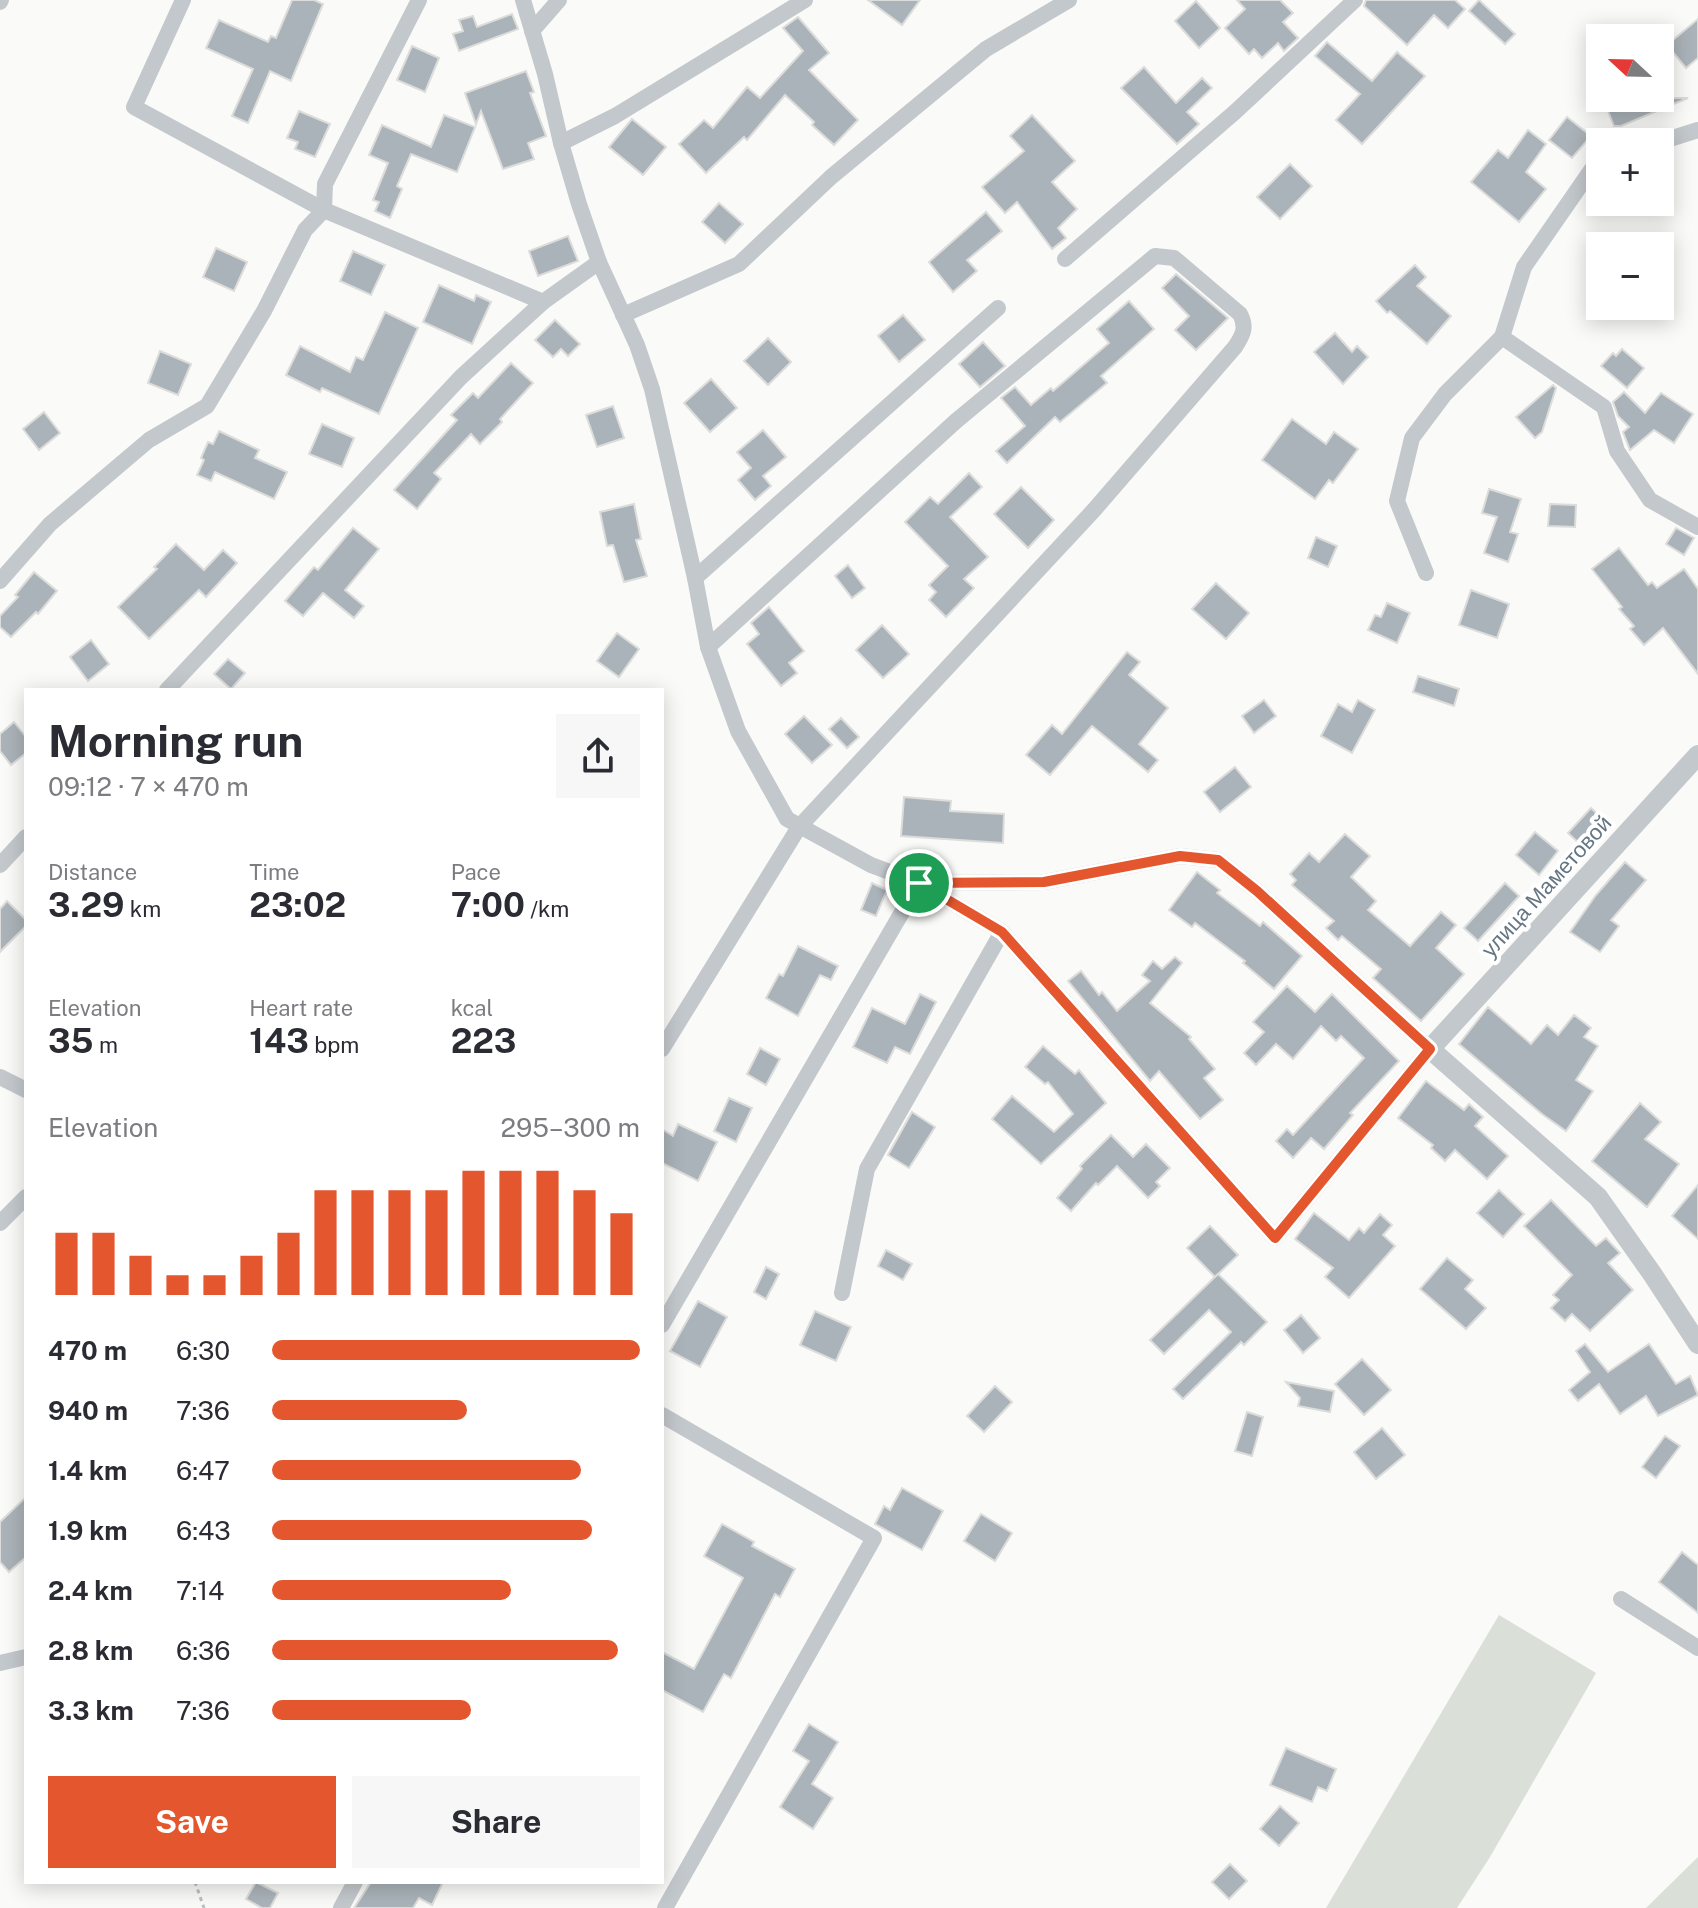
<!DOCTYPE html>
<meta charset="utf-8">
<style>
:root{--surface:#fff;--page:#f7f7f7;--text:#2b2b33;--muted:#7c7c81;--accent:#e4572e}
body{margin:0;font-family:"Public Sans",sans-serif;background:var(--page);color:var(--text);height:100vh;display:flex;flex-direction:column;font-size:30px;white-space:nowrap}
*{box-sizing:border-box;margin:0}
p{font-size:26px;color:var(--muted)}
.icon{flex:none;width:44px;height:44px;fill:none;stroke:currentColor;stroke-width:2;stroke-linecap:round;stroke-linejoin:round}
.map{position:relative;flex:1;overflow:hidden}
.details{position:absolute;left:24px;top:688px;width:640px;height:1196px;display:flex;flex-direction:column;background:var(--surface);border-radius:0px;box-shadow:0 4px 20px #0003}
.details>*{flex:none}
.needle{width:52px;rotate:292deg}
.controls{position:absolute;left:1586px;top:24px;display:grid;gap:16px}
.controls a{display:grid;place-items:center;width:88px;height:88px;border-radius:0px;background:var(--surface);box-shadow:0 4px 20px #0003;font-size:40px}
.pin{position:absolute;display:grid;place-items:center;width:68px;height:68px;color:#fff;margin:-34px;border:4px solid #fff;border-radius:50%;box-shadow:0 2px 8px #0007}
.round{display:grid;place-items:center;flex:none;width:84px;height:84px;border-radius:0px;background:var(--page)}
.overview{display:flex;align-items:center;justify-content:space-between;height:136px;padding:0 24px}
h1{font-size:44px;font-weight:700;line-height:60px}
.figures{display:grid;grid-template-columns:repeat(3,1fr);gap:12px;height:136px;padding:8px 24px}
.figures div{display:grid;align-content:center}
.figures b{font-size:34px;font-weight:700}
.figures small{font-size:22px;font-weight:400}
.figures p{font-size:22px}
.chart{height:224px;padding:16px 24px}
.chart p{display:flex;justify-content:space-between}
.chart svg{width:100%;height:144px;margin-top:8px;stroke:var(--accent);stroke-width:6}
.primary-button{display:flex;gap:16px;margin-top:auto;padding:16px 24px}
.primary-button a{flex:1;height:92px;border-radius:0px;background:var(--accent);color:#fff;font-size:32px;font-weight:700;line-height:92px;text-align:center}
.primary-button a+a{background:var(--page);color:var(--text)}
ul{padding:0 24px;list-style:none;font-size:26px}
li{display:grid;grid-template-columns:128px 96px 1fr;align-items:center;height:60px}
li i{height:20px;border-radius:10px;background:var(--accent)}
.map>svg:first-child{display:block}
.green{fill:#dadfd7}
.building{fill:#aab3b9;stroke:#dcdcda;stroke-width:2}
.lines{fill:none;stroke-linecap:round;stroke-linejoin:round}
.path{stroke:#bbbfc2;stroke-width:3;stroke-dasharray:4 4;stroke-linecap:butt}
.minor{stroke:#c3c8cc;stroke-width:16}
.tertiary{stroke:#c3c8cc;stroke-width:20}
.route-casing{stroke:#fff;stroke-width:16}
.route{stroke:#e4572e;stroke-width:10}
.labels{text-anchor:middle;stroke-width:8;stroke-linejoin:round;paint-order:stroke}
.street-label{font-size:22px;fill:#657683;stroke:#fff}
</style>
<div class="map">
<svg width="1698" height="1908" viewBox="0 0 1698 1908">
<rect width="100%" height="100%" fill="#fafaf8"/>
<!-- green -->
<g class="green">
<polygon points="1499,1615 1596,1673 1490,1857 1457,1908 1326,1908"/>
<polygon points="1698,1857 1698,1908 1646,1908"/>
</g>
<!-- building -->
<g class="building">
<polygon points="292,0 314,0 323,4 291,81 270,71 248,123 232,116 253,69 206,48 219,20 268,42 271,36 276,38"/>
<polygon points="868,0 920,0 902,25"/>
<polygon points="1237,0 1280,0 1293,13 1283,22 1298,38 1284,51 1278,43 1262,58 1254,49 1249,54 1225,28 1245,9"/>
<polygon points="1366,0 1455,0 1465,9 1448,28 1434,15 1407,45 1364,6"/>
<polygon points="1479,0 1515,34 1505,44 1469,11"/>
<polygon points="1196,1 1220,28 1199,48 1175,21"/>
<polygon points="512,14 518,29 459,51 453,34 463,31 459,20 473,16 477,27"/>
<polygon points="798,17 829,53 809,70 858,120 834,145 812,125 814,122 785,95 747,140 744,137 706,173 679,144 704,120 713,128 747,87 760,98 803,51 783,28"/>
<polygon points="1698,19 1698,58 1686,68 1667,45"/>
<polygon points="1327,42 1372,81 1397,52 1425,76 1362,144 1336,120 1360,94 1315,56"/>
<polygon points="412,46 439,58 425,92 397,80"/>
<polygon points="1144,67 1176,103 1202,78 1212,88 1187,112 1199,124 1177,144 1121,88"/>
<polygon points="526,71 534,92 530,93 546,136 528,143 534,159 503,169 481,111 476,124 465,93"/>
<polygon points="1603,98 1688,98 1621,126 1614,126"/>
<polygon points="299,111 330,124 315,157 295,149 298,142 287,138"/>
<polygon points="444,115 475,127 457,172 411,154 397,186 402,189 390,218 375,211 379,202 373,200 388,163 369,155 382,125 431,147"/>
<polygon points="1032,115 1075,161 1052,182 1077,209 1058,228 1066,238 1052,249 1017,202 1005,213 982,187 1024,151 1010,136"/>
<polygon points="1567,117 1591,136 1572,158 1549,140"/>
<polygon points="632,119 666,147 643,175 609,147"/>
<polygon points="1528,130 1546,144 1526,172 1546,189 1519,222 1471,182 1498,150 1508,158"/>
<polygon points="1290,164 1312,186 1280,219 1257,197"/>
<polygon points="719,203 743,224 725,243 702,222"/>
<polygon points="986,212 1002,231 967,260 977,271 953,292 929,262"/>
<polygon points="568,236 578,261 538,276 529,251"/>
<polygon points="216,248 247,262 234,291 203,277"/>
<polygon points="353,251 385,265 371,295 340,281"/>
<polygon points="1415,265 1426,277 1417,286 1451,316 1427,344 1390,311 1387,313 1376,301"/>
<polygon points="1176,274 1228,318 1196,350 1175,330 1189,316 1162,288"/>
<polygon points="439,285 474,301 476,295 491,302 472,344 423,322"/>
<polygon points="1129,301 1154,329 1101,376 1107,383 1060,422 1055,417 1007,463 996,451 1025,426 1001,398 1015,387 1031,405 1051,388 1053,391 1109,343 1097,329"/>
<polygon points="385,312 418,328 379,414 322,388 320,392 286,375 300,346 350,372 356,357 363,360"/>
<polygon points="903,315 925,340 899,362 878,336"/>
<polygon points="555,320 580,344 568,356 561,349 553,357 535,340"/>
<polygon points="1335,333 1352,352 1357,346 1368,357 1343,384 1314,352"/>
<polygon points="768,338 791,362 768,385 744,361"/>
<polygon points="983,342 1005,366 980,387 959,364"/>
<polygon points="1622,349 1644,368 1627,388 1601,366 1613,353 1616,356"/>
<polygon points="160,351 191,364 178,395 148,383"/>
<polygon points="511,363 533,383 500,419 502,422 480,444 471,434 434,473 441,479 417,509 394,490 457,420 451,415 473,393 478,398"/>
<polygon points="711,379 737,408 710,432 684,403"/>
<polygon points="1553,385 1556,388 1542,432 1535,438 1516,417"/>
<polygon points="1624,392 1645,413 1661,393 1693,414 1674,443 1654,430 1630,450 1623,432 1629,427 1618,416 1613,402"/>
<polygon points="613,406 624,438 597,447 586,415"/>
<polygon points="44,412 60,433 39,450 23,429"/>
<polygon points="1292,419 1326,444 1334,432 1358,449 1333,483 1329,480 1315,499 1262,460"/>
<polygon points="322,424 354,438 342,467 309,454"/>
<polygon points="763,430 786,457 763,476 771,486 755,500 738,480 751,468 737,452"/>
<polygon points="219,431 259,450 255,458 287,472 274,499 215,472 211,481 197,475 204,460 201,458 208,442 213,444"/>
<polygon points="969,473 982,487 950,517 988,557 964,579 974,588 946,617 929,600 936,592 929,585 948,566 905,522 930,497 938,504"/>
<polygon points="1021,487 1054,520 1028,548 994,514"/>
<polygon points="1489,489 1521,499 1510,532 1518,534 1508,562 1484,553 1497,517 1482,513"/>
<polygon points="634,504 641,539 636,540 647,576 624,582 613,545 607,546 600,512"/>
<polygon points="1550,504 1576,505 1575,527 1548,526"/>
<polygon points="353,528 379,549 345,590 364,606 354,618 323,593 303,616 285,601 314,567 318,570"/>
<polygon points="1676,528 1694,538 1684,555 1666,544"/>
<polygon points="1316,537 1337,546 1328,567 1308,558"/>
<polygon points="176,544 204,570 223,550 237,563 206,597 199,590 149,639 118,607 157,569 154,567"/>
<polygon points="1619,548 1648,585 1652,582 1657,588 1684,569 1698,589 1698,674 1663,628 1644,645 1630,629 1634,626 1619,609 1622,607 1592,569"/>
<polygon points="848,565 865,588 852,598 835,576"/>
<polygon points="34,572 57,591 38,614 36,612 11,637 0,627 0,616 18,597 15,595"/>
<polygon points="1216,583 1249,613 1226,639 1192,609"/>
<polygon points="1471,590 1509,604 1497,638 1459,625"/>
<polygon points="1387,603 1410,613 1397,643 1368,630 1375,615 1381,617"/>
<polygon points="769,607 804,651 789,663 797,673 781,686 747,644 759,634 751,623"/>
<polygon points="882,625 909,654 883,678 856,650"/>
<polygon points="617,633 639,649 619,677 597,661"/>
<polygon points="91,640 109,664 88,681 70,657"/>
<polygon points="1127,652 1140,662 1129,675 1168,708 1139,744 1158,760 1148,772 1092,726 1050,775 1026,755 1052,725 1062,734"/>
<polygon points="228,659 245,673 231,689 214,674"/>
<polygon points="1418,676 1459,689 1454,706 1413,692"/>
<polygon points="1264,700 1276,716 1254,733 1242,716"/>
<polygon points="1358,700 1375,710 1352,753 1321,736 1338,704 1352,712"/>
<polygon points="804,716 832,745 812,763 785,734"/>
<polygon points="841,718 859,737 847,748 829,729"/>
<polygon points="14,722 26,737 26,753 11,765 0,751 0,734"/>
<polygon points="1235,767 1251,787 1220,812 1204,792"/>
<polygon points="904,797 951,801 950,811 1004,814 1003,843 901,836"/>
<polygon points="1591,808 1604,820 1581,845 1568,833"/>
<polygon points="1535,832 1558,851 1539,875 1516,855"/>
<polygon points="1345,834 1370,856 1351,877 1376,901 1368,910 1410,946 1441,912 1456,925 1436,948 1464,974 1421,1021 1373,978 1381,969 1342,936 1338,940 1326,928 1334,921 1292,885 1296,880 1290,874 1309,853 1319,862"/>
<polygon points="1625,862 1646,880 1611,920 1619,926 1600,952 1570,932 1596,895"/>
<polygon points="1197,872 1220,890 1217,893 1260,926 1263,922 1302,956 1274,989 1243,963 1245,961 1195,923 1192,927 1169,910"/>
<polygon points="872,883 887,890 876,916 861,910"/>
<polygon points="1505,883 1519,896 1478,941 1464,928"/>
<polygon points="7,901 26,920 26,926 0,952 0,909"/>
<polygon points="798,946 838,966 831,980 820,975 798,1016 766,998 779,974 783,976"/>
<polygon points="1175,957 1182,963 1150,1003 1191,1037 1189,1039 1215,1069 1204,1078 1223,1100 1200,1119 1159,1071 1150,1081 1068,981 1081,971 1099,995 1102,992 1117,1011 1150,981 1142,975 1153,961 1162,969"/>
<polygon points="1287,986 1315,1012 1332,994 1399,1061 1350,1113 1353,1115 1324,1149 1311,1138 1293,1158 1276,1141 1287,1129 1293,1135 1364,1058 1341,1036 1336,1041 1321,1026 1293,1059 1276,1044 1256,1065 1244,1053 1264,1032 1253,1022"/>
<polygon points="920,994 936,1002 910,1054 895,1047 887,1063 853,1047 872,1008 905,1024"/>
<polygon points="1488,1007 1531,1044 1547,1025 1558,1035 1574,1015 1591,1028 1584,1037 1598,1046 1576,1080 1593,1091 1566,1131 1542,1114 1459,1044"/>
<polygon points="1043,1046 1075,1074 1079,1070 1106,1103 1041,1164 992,1119 1012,1096 1054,1132 1073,1114 1048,1082 1045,1084 1025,1067"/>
<polygon points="760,1048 780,1059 766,1085 747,1074"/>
<polygon points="1426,1081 1464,1110 1469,1104 1483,1117 1475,1126 1508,1156 1487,1179 1455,1150 1445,1161 1431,1148 1433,1145 1398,1118"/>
<polygon points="729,1098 752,1108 736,1142 714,1131"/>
<polygon points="1640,1103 1661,1122 1645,1139 1679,1164 1647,1207 1592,1161"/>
<polygon points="912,1112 935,1127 909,1168 888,1155"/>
<polygon points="678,1124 717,1142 698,1181 662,1163 662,1129 673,1136"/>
<polygon points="1111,1135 1133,1157 1146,1144 1170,1168 1156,1182 1160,1186 1148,1198 1117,1166 1098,1185 1096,1183 1071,1211 1057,1198 1082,1169 1080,1166"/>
<polygon points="1698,1185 1698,1239 1672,1216"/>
<polygon points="1499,1190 1524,1214 1503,1237 1477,1213"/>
<polygon points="1551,1200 1596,1246 1606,1238 1620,1253 1608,1263 1633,1290 1590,1331 1572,1314 1565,1321 1551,1308 1559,1300 1553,1295 1572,1275 1524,1226"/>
<polygon points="1314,1213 1349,1240 1359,1228 1364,1233 1380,1214 1392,1225 1383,1235 1395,1246 1349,1298 1325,1277 1333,1268 1295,1239"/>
<polygon points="1210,1226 1238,1255 1215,1277 1187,1248"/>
<polygon points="886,1250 912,1264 903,1280 878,1266"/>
<polygon points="1447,1258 1473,1280 1465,1289 1486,1308 1466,1329 1420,1289"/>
<polygon points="766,1267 779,1274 766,1299 754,1292"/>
<polygon points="1218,1274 1267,1322 1244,1345 1241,1342 1183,1399 1173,1389 1231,1332 1209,1310 1164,1354 1150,1340"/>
<polygon points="698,1301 727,1317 700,1367 670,1351"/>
<polygon points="815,1311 851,1327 836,1361 800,1345"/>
<polygon points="1301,1315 1320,1338 1303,1353 1284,1330"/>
<polygon points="1585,1344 1608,1372 1649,1344 1676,1384 1690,1376 1698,1395 1658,1416 1646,1396 1620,1414 1599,1384 1578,1401 1569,1390 1590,1372 1576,1351"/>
<polygon points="1362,1359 1391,1390 1364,1415 1335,1384"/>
<polygon points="1286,1382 1334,1391 1330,1412 1298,1406 1300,1398"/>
<polygon points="995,1386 1012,1402 984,1432 967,1416"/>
<polygon points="1247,1412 1263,1417 1252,1456 1235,1451"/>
<polygon points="1382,1428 1405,1455 1376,1479 1354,1452"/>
<polygon points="1665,1436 1680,1446 1656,1478 1642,1467"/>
<polygon points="902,1488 943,1511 922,1550 875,1524 884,1506 890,1510"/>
<polygon points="26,1497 26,1557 9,1572 0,1562 0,1522"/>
<polygon points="981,1514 1012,1533 995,1561 964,1541"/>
<polygon points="722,1524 754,1542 752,1546 795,1569 780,1597 775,1594 731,1678 724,1674 703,1712 662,1690 662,1652 694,1669 743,1578 704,1556"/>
<polygon points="1682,1552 1698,1565 1698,1613 1659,1582"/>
<polygon points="809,1724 838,1742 812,1784 833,1798 813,1829 780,1807 809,1761 793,1751"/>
<polygon points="1286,1748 1336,1769 1327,1791 1318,1787 1312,1802 1270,1785"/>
<polygon points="1280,1806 1299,1823 1279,1846 1260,1829"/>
<polygon points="1230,1864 1247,1881 1229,1899 1212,1882"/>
<polygon points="256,1882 278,1893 270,1908 262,1908 246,1899"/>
<polygon points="371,1882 443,1882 432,1905 419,1898 413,1908 354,1908"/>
</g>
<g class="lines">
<!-- path -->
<polyline class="path" points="195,1882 204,1908"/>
<!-- minor -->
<g class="minor">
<polyline points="419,0 325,184 324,210 543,302"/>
<polyline points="523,0 545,74 561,143 579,204 599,262 637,345 652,389 695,578 708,647 738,731 787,819 871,865 919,883 1044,882 1180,856 1218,860 1257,891 1430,1049 1275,1238 1002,932 919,883 662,1325"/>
<polyline points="0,2 1,0"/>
<polyline points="532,31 559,0"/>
<polyline points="1660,142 1698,130"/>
<polyline points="561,143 615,116 805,0"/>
<polyline points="1600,162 1596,163 1524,267 1502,337 1604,407 1617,451 1650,500 1698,527"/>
<polyline points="1065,259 1235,112 1355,0"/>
<polyline points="623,315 739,264 831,177 986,49 1069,0"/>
<polyline points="1426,573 1397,501 1412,438 1445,394 1502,337"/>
<polyline points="695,578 998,308"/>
<polyline points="0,581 50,524 149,440 207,406 264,311 305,230 324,210 134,107 183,0"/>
<polyline points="167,690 461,377 543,302 599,262"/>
<polyline points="0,865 26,837"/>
<path d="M662,1049L799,827L1094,510L1235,347C1243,335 1247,327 1240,314L1174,258L1155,256L956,421L708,647"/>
<polyline points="0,1077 26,1090"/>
<polyline points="0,1223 26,1197"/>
<polyline points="842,1293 867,1169 1002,932"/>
<polyline points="662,1415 874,1538 665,1908"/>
<polyline points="1621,1599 1698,1648"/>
<polyline points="0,1663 26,1657"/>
<polyline points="341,1908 355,1882"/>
</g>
<!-- tertiary -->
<polyline class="tertiary" points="1698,755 1430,1049 1598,1197 1653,1275 1698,1344"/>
</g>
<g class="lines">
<defs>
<polygon id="route" points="1180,856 1218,860 1257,891 1430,1049 1275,1238 1002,932 919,883 1044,882"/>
</defs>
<!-- route casing -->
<use href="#route" class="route-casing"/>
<!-- route -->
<use href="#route" class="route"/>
</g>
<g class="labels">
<!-- street labels -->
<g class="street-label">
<text transform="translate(1546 886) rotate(-48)" y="8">улица Маметовой</text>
</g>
</g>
</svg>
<div class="controls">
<a><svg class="needle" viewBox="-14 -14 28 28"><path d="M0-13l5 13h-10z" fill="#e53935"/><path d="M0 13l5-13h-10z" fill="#7c7c81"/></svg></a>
<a>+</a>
<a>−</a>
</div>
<div class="pin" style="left:919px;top:883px;background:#1e9e55"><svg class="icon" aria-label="arrive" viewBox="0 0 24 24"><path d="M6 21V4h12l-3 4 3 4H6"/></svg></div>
<section class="details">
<div class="overview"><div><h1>Morning run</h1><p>09:12 · 7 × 470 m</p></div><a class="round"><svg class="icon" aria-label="share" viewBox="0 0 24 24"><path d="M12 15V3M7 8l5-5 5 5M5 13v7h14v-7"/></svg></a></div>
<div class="figures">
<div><p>Distance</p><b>3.29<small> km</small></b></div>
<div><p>Time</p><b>23:02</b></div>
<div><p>Pace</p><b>7:00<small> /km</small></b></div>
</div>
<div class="figures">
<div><p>Elevation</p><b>35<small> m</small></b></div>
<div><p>Heart rate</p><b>143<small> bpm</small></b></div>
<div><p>kcal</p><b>223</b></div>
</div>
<div class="chart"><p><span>Elevation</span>295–300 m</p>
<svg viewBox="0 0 160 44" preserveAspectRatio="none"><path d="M5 44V25M15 44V25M25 44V32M35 44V38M45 44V38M55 44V32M65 44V25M75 44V12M85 44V12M95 44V12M105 44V12M115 44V6M125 44V6M135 44V6M145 44V12M155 44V19"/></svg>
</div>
<ul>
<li><b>470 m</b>6:30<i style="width:100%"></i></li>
<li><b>940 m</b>7:36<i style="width:53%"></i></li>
<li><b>1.4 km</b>6:47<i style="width:84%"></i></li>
<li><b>1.9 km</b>6:43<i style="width:87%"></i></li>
<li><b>2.4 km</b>7:14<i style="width:65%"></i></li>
<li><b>2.8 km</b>6:36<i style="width:94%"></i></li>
<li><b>3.3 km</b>7:36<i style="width:54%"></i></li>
</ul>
<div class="primary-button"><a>Save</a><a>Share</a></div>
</section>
</div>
